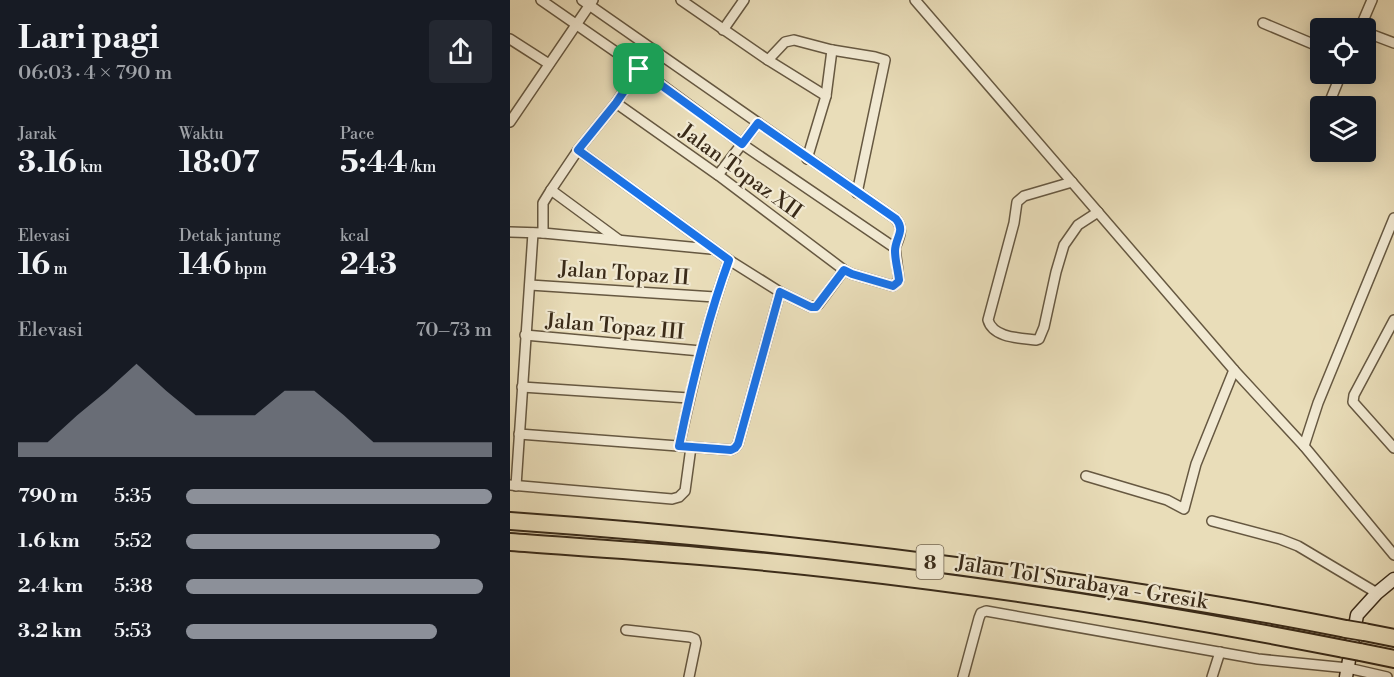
<!DOCTYPE html>
<html lang="id">
<meta charset="utf-8">
<style>
:root{--surface:#171b24;--page:#242831;--text:#f1f3f6;--muted:#9ea1a6;--accent:#8c9099}
body{margin:0;font-family:"Libre Bodoni",serif;background:var(--page);color:var(--text);height:100vh;display:flex;flex-direction:column;font-size:22px;white-space:nowrap}
*{box-sizing:border-box;margin:0}
p{font-size:20px;color:var(--muted)}
.icon{flex:none;width:33px;height:33px;fill:none;stroke:currentColor;stroke-width:2;stroke-linecap:round;stroke-linejoin:round}
.map{position:relative;flex:1;overflow:hidden}
.drawer{display:flex;flex-direction:column;background:var(--surface);width:510px}
.drawer>*{flex:none}
.tools{position:absolute;left:800px;top:18px;display:grid;gap:12px}
.tools a{display:grid;place-items:center;width:66px;height:66px;border-radius:6px;background:var(--surface);box-shadow:0 3px 15px #0003;font-size:30px}
.pin{position:absolute;display:grid;place-items:center;width:51px;height:51px;color:#fff;margin:-26px;border-radius:12px;box-shadow:0 3px 9px #0006}
.round{display:grid;place-items:center;flex:none;width:63px;height:63px;border-radius:6px;background:var(--page)}
.overview{display:flex;align-items:center;justify-content:space-between;height:102px;padding:0 18px}
h1{font-size:33px;font-weight:700;line-height:45px}
.figures{display:grid;grid-template-columns:repeat(3,1fr);gap:9px;height:102px;padding:6px 18px}
.figures div{display:grid;align-content:center}
.figures b{font-size:30px;font-weight:700}
.figures small{font-size:16px;font-weight:400}
.figures p{font-size:16px}
.chart{height:168px;padding:12px 18px}
.chart p{display:flex;justify-content:space-between}
.chart svg{width:100%;height:108px;margin-top:6px;fill:var(--accent);opacity:.7}
ul{padding:0 18px;list-style:none;font-size:20px}
li{display:grid;grid-template-columns:96px 72px 1fr;align-items:center;height:45px}
li i{height:15px;border-radius:8px;background:var(--accent)}
main{display:flex;flex:1;min-height:0}
.map>svg:first-child{display:block}
.lines{fill:none;stroke-linecap:round;stroke-linejoin:round}
.street-casing{stroke:#665841;stroke-width:12}
.secondary-casing{stroke:#3a2b19;stroke-width:15}
.highway-casing{stroke:#3a2b19;stroke-width:20}
.street{stroke:#f1e9d2;stroke-width:9}
.secondary{stroke:#f1e9d2;stroke-width:12}
.highway{stroke:#e9ddb9;stroke-width:16}
.highway-bridge-casing{stroke:#3a2b19;stroke-width:20;stroke-linecap:butt}
.highway-bridge{stroke:#e9ddb9;stroke-width:16}
.route-casing{stroke:#fff;stroke-width:12}
.route{stroke:#1a73e8;stroke-width:8}
.labels{text-anchor:middle;stroke-width:4.5;stroke-linejoin:round;paint-order:stroke}
.shield{fill:#f1e9d2;stroke:#716450;stroke-width:1.5}
.shield-label{font-size:20px;font-weight:bold;fill:#3a2b19}
.street-label{font-size:21px;fill:#3a2b19;stroke:#f1e9d2}
</style>
<main>
<section class="drawer">
<div class="overview"><div><h1>Lari pagi</h1><p>06:03 · 4 × 790 m</p></div><a class="round"><svg class="icon" aria-label="share" viewBox="0 0 24 24"><path d="M12 15V3M7 8l5-5 5 5M5 13v7h14v-7"/></svg></a></div>
<div class="figures">
<div><p>Jarak</p><b>3.16<small> km</small></b></div>
<div><p>Waktu</p><b>18:07</b></div>
<div><p>Pace</p><b>5:44<small> /km</small></b></div>
</div>
<div class="figures">
<div><p>Elevasi</p><b>16<small> m</small></b></div>
<div><p>Detak jantung</p><b>146<small> bpm</small></b></div>
<div><p>kcal</p><b>243</b></div>
</div>
<div class="chart"><p><span>Elevasi</span>70–73 m</p>
<svg viewBox="0 0 160 44" preserveAspectRatio="none"><path d="M0 44V38L10 38L20 27L30 17L40 6L50 17L60 27L70 27L80 27L90 17L100 17L110 27L120 38L130 38L140 38L150 38L160 38V44z"/></svg>
</div>
<ul>
<li><b>790 m</b>5:35<i style="width:100%"></i></li>
<li><b>1.6 km</b>5:52<i style="width:83%"></i></li>
<li><b>2.4 km</b>5:38<i style="width:97%"></i></li>
<li><b>3.2 km</b>5:53<i style="width:82%"></i></li>
</ul>
</section>
<div class="map">
<svg width="884" height="677" viewBox="0 0 884 677">
<rect width="100%" height="100%" fill="#e9ddb9"/>
<filter id="stains"><feTurbulence type="fractalNoise" baseFrequency=".00333" numOctaves="4"/><feColorMatrix values="0 0 0 0 .2 0 0 0 0 .09 0 0 0 0 .02 0 0 0 .5 -.17"/></filter>
<radialGradient id="worn" r=".72"><stop offset=".6" stop-color="#630" stop-opacity="0"/><stop offset="1" stop-color="#630" stop-opacity=".3"/></radialGradient>
<g class="lines">
<defs>
<g id="street">
<path d="M31,0L129,68L232,144L385,248C389,238 394,229 386,219L72,0"/>
<polyline points="171,0 258,60 316,96"/>
<polyline points="405,0 724,370 794,446 884,555"/>
<polyline points="753,23 810,47"/>
<polyline points="850,28 862,0"/>
<polyline points="213,30 234,0"/>
<polyline points="855,32 884,43"/>
<polyline points="0,39 39,64"/>
<polyline points="258,60 275,42 284,40 322,50 365,57 375,60 347,193"/>
<polyline points="106,103 208,175 334,270 342,274 383,286 389,280 385,248"/>
<polyline points="818,106 831,74"/>
<polyline points="0,122 83,0"/>
<polyline points="807,132 810,125"/>
<polyline points="68,150 219,260 270,292 301,307 308,305 334,270"/>
<polyline points="297,159 316,96 322,50"/>
<polyline points="208,175 248,123"/>
<path d="M562,182L514,196L507,202L504,223L478,320C483,338 510,338 526,340L529,339L534,327L546,272L554,245L568,225L588,212"/>
<polyline points="41,190 109,240"/>
<polyline points="0,232 33,233 201,249"/>
<polyline points="33,233 33,203 41,190 68,150 106,103 129,68"/>
<polyline points="20,285 205,297"/>
<polyline points="884,320 844,395 843,402 884,448"/>
<polyline points="15,335 191,351"/>
<polyline points="12,387 179,398"/>
<polyline points="9,434 221,450 225,448 228,444 270,292"/>
<path d="M169,446C183,383 197,320 219,260"/>
<polyline points="794,446 808,403 884,218"/>
<polyline points="576,476 657,500 674,509 686,464 724,370"/>
<polyline points="0,485 162,499 169,497 175,491 181,447"/>
<polyline points="6,486 23,233"/>
<polyline points="702,521 770,539 788,546 867,593"/>
<polyline points="116,630 180,637 185,639 186,643 179,677"/>
<polyline points="453,677 469,618 471,613 476,611 748,659 838,668 877,677"/>
<polyline points="702,677 710,652"/>
</g>
<polyline id="secondary" points="836,677 847,615 867,593 884,579"/>
<g id="highway">
<path d="M0,521C196,535 391,556 586,586C670,599 753,612 836,629"/>
<path d="M0,542C110,550 221,557 331,570C499,589 667,616 834,649"/>
<polyline points="854,632 884,638"/>
<polyline points="850,652 884,659"/>
</g>
</defs>
<!-- street casing -->
<use href="#street" class="street-casing"/>
<!-- secondary casing -->
<use href="#secondary" class="secondary-casing"/>
<!-- highway casing -->
<use href="#highway" class="highway-casing"/>
<!-- street -->
<use href="#street" class="street"/>
<!-- secondary -->
<use href="#secondary" class="secondary"/>
<!-- highway -->
<use href="#highway" class="highway"/>
<defs>
<g id="highway-bridge">
<polyline points="836,629 854,632"/>
<polyline points="834,649 850,652"/>
</g>
</defs>
<!-- highway-bridge casing -->
<use href="#highway-bridge" class="highway-bridge-casing"/>
<!-- highway-bridge -->
<use href="#highway-bridge" class="highway-bridge"/>
</g>
<g class="lines">
<defs>
<path id="route" d="M129,69L232,144L248,123L386,219C396,231 385,238 385,251C385,260 388,270 389,280L388,282L383,286L342,274L334,270L306,307H301L270,292L228,444L225,448L221,450L169,446C182,383 197,320 219,260L68,150L106,103Z"/>
</defs>
<!-- route casing -->
<use href="#route" class="route-casing"/>
<!-- route -->
<use href="#route" class="route"/>
</g>
<g class="labels">
<!-- shield labels -->
<rect class="shield" x="406.5" y="545" width="27" height="34" rx="4.5"/>
<g class="shield-label">
<text x="420" y="569">8</text>
</g>
<!-- street labels -->
<g class="street-label">
<text transform="translate(231 171) rotate(36)" y="7">Jalan Topaz XII</text>
<text transform="translate(114 273) rotate(4)" y="7">Jalan Topaz II</text>
<text transform="translate(105 326) rotate(5)" y="7">Jalan Topaz III</text>
<text transform="translate(572 582) rotate(9)" y="7">Jalan Tol Surabaya - Gresik</text>
</g>
</g>
<rect width="100%" height="100%" filter="url(#stains)"/>
<rect width="100%" height="100%" fill="url(#worn)"/>
</svg>
<div class="tools">
<a><svg class="icon" aria-label="locate" viewBox="0 0 24 24"><circle cx="12" cy="12" r="6"/><path d="M12 2v4M12 18v4M2 12h4M18 12h4"/></svg></a>
<a><svg class="icon" aria-label="layers" viewBox="0 0 24 24"><path d="M12 4l9 5-9 5-9-5zM3 14l9 5 9-5"/></svg></a>
</div>
<div class="pin" style="left:129px;top:69px;background:#1e9e55"><svg class="icon" aria-label="arrive" viewBox="0 0 24 24"><path d="M6 21V4h12l-3 4 3 4H6"/></svg></div>
</div>
</main>
